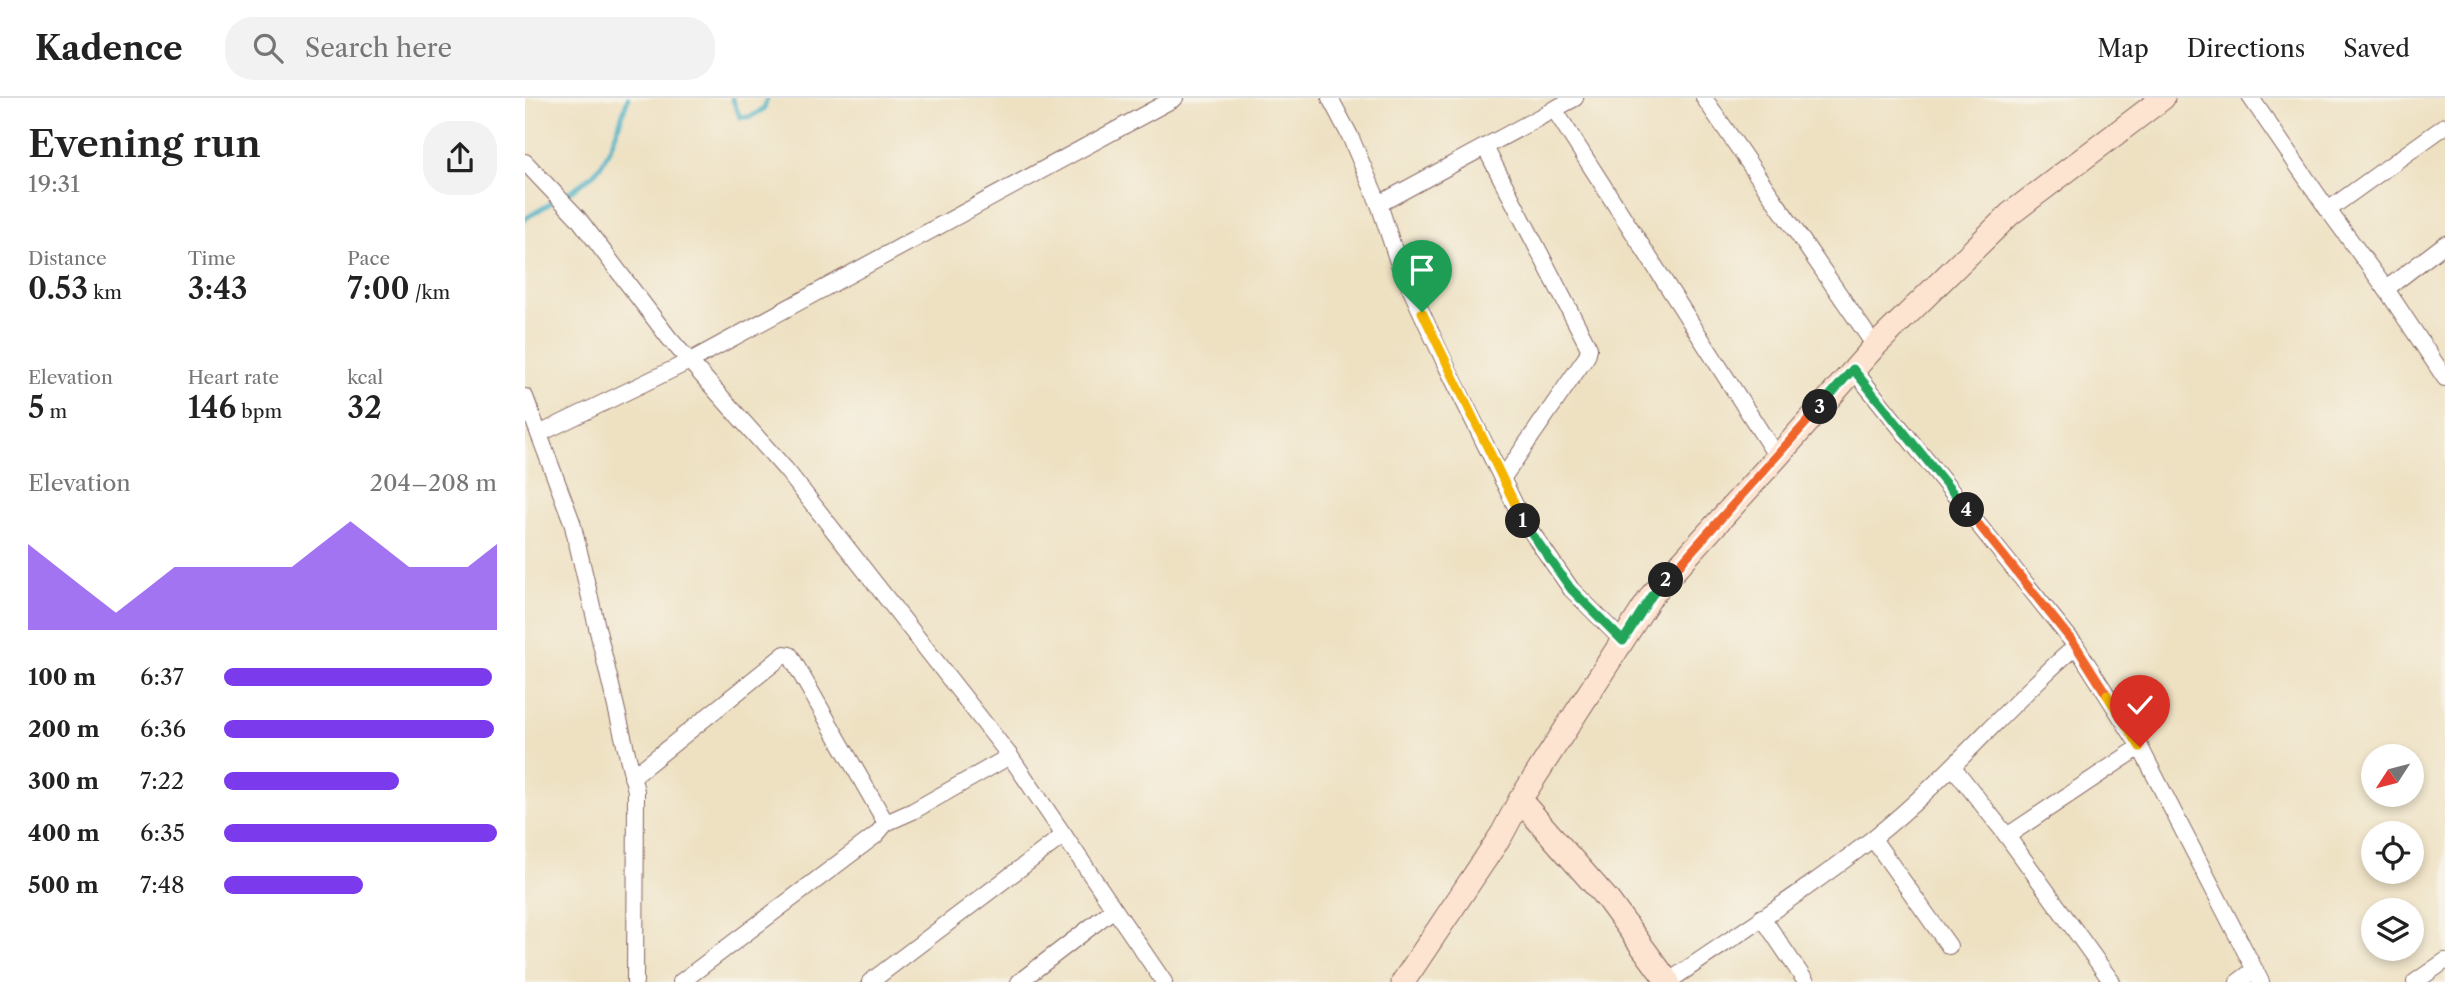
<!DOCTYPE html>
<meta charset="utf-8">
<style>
:root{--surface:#fff;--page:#f2f2f2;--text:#222;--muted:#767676;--line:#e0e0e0;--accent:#7c3aed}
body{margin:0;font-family:"Libre Caslon Text",serif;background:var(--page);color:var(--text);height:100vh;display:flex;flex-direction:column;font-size:26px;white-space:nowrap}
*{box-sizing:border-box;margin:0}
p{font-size:23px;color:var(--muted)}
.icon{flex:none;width:38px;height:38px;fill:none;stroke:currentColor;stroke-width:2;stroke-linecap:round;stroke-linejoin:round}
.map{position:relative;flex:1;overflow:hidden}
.sheet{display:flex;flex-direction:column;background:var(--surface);width:525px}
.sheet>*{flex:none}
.needle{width:46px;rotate:234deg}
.controls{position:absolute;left:1836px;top:646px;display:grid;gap:14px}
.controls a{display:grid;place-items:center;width:63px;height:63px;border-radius:50%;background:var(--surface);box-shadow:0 4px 10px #0003;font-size:35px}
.pin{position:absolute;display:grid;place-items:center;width:60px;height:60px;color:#fff;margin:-72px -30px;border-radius:50% 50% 50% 0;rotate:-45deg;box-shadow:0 0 7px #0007}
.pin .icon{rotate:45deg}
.km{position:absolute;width:35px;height:35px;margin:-18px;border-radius:50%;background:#222;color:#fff;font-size:19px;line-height:35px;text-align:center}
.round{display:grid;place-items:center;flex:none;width:74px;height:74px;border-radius:28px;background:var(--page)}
.overview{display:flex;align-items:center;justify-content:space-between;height:119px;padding:0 28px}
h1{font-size:38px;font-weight:600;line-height:52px}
.stats{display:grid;grid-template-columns:repeat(3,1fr);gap:10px;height:119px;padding:7px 28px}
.stats div{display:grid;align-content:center}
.stats b{font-size:30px;font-weight:600}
.stats small{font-size:19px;font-weight:400}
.stats p{font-size:19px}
.chart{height:196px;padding:14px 28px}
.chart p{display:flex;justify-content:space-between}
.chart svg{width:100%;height:126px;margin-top:7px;fill:var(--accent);opacity:.7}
ul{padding:0 28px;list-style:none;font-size:23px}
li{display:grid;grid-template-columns:112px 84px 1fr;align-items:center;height:52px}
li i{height:18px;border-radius:9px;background:var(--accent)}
header{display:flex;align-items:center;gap:42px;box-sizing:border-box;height:98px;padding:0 35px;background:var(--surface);border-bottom:2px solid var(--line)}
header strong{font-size:33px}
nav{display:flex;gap:38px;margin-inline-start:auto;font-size:24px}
.search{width:490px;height:63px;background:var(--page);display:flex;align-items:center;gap:18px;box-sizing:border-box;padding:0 24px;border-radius:28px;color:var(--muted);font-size:26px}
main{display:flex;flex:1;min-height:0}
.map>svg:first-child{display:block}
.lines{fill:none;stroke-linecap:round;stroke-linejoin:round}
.stream{stroke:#46b0c4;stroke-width:4.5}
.street-casing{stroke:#836360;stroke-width:18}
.secondary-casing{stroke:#836360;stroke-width:25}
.street{stroke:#fff;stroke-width:16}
.secondary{stroke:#fde4d0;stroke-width:23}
.split-1-casing{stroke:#fff;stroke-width:14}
.split-2-casing{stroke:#fff;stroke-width:14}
.split-3-casing{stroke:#fff;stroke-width:14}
.split-4-casing{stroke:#fff;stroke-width:14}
.split-5-casing{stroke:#fff;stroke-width:14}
.split-6-casing{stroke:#fff;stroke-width:14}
.split-1{stroke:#f5b400;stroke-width:9}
.split-2{stroke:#22a559;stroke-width:9}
.split-3{stroke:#f0652b;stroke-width:9}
.split-4{stroke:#22a559;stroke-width:9}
.split-5{stroke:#f0652b;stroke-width:9}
.split-6{stroke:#f5b400;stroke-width:9}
</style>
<header>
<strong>Kadence</strong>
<div class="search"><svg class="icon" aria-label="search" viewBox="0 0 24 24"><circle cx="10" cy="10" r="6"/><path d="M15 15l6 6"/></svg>Search here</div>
<nav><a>Map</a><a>Directions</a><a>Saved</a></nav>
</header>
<main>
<section class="sheet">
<div class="overview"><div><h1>Evening run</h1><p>19:31</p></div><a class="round"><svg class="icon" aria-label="share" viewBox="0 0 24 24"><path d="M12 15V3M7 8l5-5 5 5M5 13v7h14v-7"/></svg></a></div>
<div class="stats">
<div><p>Distance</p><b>0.53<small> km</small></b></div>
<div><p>Time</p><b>3:43</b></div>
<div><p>Pace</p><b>7:00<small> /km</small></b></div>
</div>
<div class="stats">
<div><p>Elevation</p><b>5<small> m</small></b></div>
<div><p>Heart rate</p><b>146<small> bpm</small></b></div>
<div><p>kcal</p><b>32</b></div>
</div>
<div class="chart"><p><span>Elevation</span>204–208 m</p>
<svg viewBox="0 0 160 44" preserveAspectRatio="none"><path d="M0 44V14L10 22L20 30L30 38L40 30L50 22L60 22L70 22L80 22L90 22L100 14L110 6L120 14L130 22L140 22L150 22L160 14V44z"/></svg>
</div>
<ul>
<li><b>100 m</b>6:37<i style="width:98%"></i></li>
<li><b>200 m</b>6:36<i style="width:99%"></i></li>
<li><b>300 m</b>7:22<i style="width:64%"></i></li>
<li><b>400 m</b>6:35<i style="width:100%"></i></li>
<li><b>500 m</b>7:48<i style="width:51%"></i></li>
</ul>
</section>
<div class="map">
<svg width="1920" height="884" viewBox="0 0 1920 884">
<rect width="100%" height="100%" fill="#f7f3e8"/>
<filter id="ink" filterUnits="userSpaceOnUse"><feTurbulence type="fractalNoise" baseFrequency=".0143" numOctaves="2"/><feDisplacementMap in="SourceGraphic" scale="14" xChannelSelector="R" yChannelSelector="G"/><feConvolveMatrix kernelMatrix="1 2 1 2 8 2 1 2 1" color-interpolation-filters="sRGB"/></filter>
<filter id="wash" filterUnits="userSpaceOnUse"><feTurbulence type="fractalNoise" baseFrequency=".00686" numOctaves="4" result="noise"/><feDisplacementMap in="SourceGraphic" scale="28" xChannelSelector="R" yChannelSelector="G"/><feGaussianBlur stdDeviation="1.57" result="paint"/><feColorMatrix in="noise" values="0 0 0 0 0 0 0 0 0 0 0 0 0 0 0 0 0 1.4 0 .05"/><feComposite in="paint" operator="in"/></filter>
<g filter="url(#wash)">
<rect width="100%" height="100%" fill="#eee1c2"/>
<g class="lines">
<!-- stream -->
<g class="stream">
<polyline points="207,0 215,19 225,19 239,11 242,0"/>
<path d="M0,121C19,108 59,88 73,71C86,55 96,20 103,0"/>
</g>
</g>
</g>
<g filter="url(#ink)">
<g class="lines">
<defs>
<g id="street">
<polyline points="805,0 825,38 854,106 873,164 920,265 996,419 1046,491 1098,543"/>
<polyline points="1179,0 1350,248"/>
<polyline points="1726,0 1803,112 1861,191 1920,280"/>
<polyline points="1029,11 1252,359"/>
<polyline points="960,49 1064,250 1062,258 977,381"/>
<polyline points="0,64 53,120 144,240 262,373 485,658 639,884"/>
<polyline points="854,106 1050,0"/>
<polyline points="1803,112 1920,28"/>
<polyline points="1861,191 1920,146"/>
<polyline points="1328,271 1551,548 1615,649 1736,884"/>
<polyline points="0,299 47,424 111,693 110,884"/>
<polyline points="14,336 165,263 650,0"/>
<polyline points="1428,669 1482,738 1587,884"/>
<polyline points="107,679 260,556 265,557 361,725"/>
<polyline points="1482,738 1615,649"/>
<polyline points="1348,741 1424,848"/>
<polyline points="1237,819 1281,884"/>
<polyline points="156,884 351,737 361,725 388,713 485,658"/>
<polyline points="345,884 539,737"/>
<polyline points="494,884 589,811"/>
<path d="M1143,884C1211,837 1282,792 1347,741C1421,683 1480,609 1551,548"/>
<polyline points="1713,884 1729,872"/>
<polyline points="1890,884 1920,863"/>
</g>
<g id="secondary">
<polyline points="995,702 1083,802 1143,884"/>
<polyline points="878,884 977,736 995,702 1127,497 1252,359 1350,248 1485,116 1638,0"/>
</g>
</defs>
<!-- street casing -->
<use href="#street" class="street-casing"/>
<!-- secondary casing -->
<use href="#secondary" class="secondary-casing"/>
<!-- street -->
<use href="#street" class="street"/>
<!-- secondary -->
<use href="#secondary" class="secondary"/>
</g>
</g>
<g class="lines" filter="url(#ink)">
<defs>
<polyline id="split-1" points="897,214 998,423"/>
<polyline id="split-2" points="998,423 1046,491 1098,543 1127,497 1141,482"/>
<polyline id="split-3" points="1141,482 1295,309"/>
<polyline id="split-4" points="1295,309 1328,271 1442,412"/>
<polyline id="split-5" points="1442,412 1551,548 1582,597"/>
<polyline id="split-6" points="1582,597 1615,649"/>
</defs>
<!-- split-1 casing -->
<use href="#split-1" class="split-1-casing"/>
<!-- split-2 casing -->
<use href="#split-2" class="split-2-casing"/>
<!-- split-3 casing -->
<use href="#split-3" class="split-3-casing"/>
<!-- split-4 casing -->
<use href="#split-4" class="split-4-casing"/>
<!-- split-5 casing -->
<use href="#split-5" class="split-5-casing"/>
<!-- split-6 casing -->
<use href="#split-6" class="split-6-casing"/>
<!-- split-1 -->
<use href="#split-1" class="split-1"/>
<!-- split-2 -->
<use href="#split-2" class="split-2"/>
<!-- split-3 -->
<use href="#split-3" class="split-3"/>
<!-- split-4 -->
<use href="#split-4" class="split-4"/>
<!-- split-5 -->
<use href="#split-5" class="split-5"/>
<!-- split-6 -->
<use href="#split-6" class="split-6"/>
</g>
</svg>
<div class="controls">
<a><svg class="needle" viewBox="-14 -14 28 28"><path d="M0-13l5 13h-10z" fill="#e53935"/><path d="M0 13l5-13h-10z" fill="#767676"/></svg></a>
<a><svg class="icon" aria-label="locate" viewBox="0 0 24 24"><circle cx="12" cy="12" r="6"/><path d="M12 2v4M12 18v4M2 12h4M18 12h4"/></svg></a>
<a><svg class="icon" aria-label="layers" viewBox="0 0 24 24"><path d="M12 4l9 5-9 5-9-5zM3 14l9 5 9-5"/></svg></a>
</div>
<div class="pin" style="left:897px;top:214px;background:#1e9e55"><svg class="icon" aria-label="arrive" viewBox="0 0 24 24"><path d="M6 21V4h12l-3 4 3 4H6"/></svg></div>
<div class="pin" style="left:1615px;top:649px;background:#d93025"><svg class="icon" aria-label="check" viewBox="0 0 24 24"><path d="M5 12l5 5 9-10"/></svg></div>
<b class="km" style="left:998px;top:423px">1</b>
<b class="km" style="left:1141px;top:482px">2</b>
<b class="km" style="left:1295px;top:309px">3</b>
<b class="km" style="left:1442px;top:412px">4</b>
</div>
</main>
